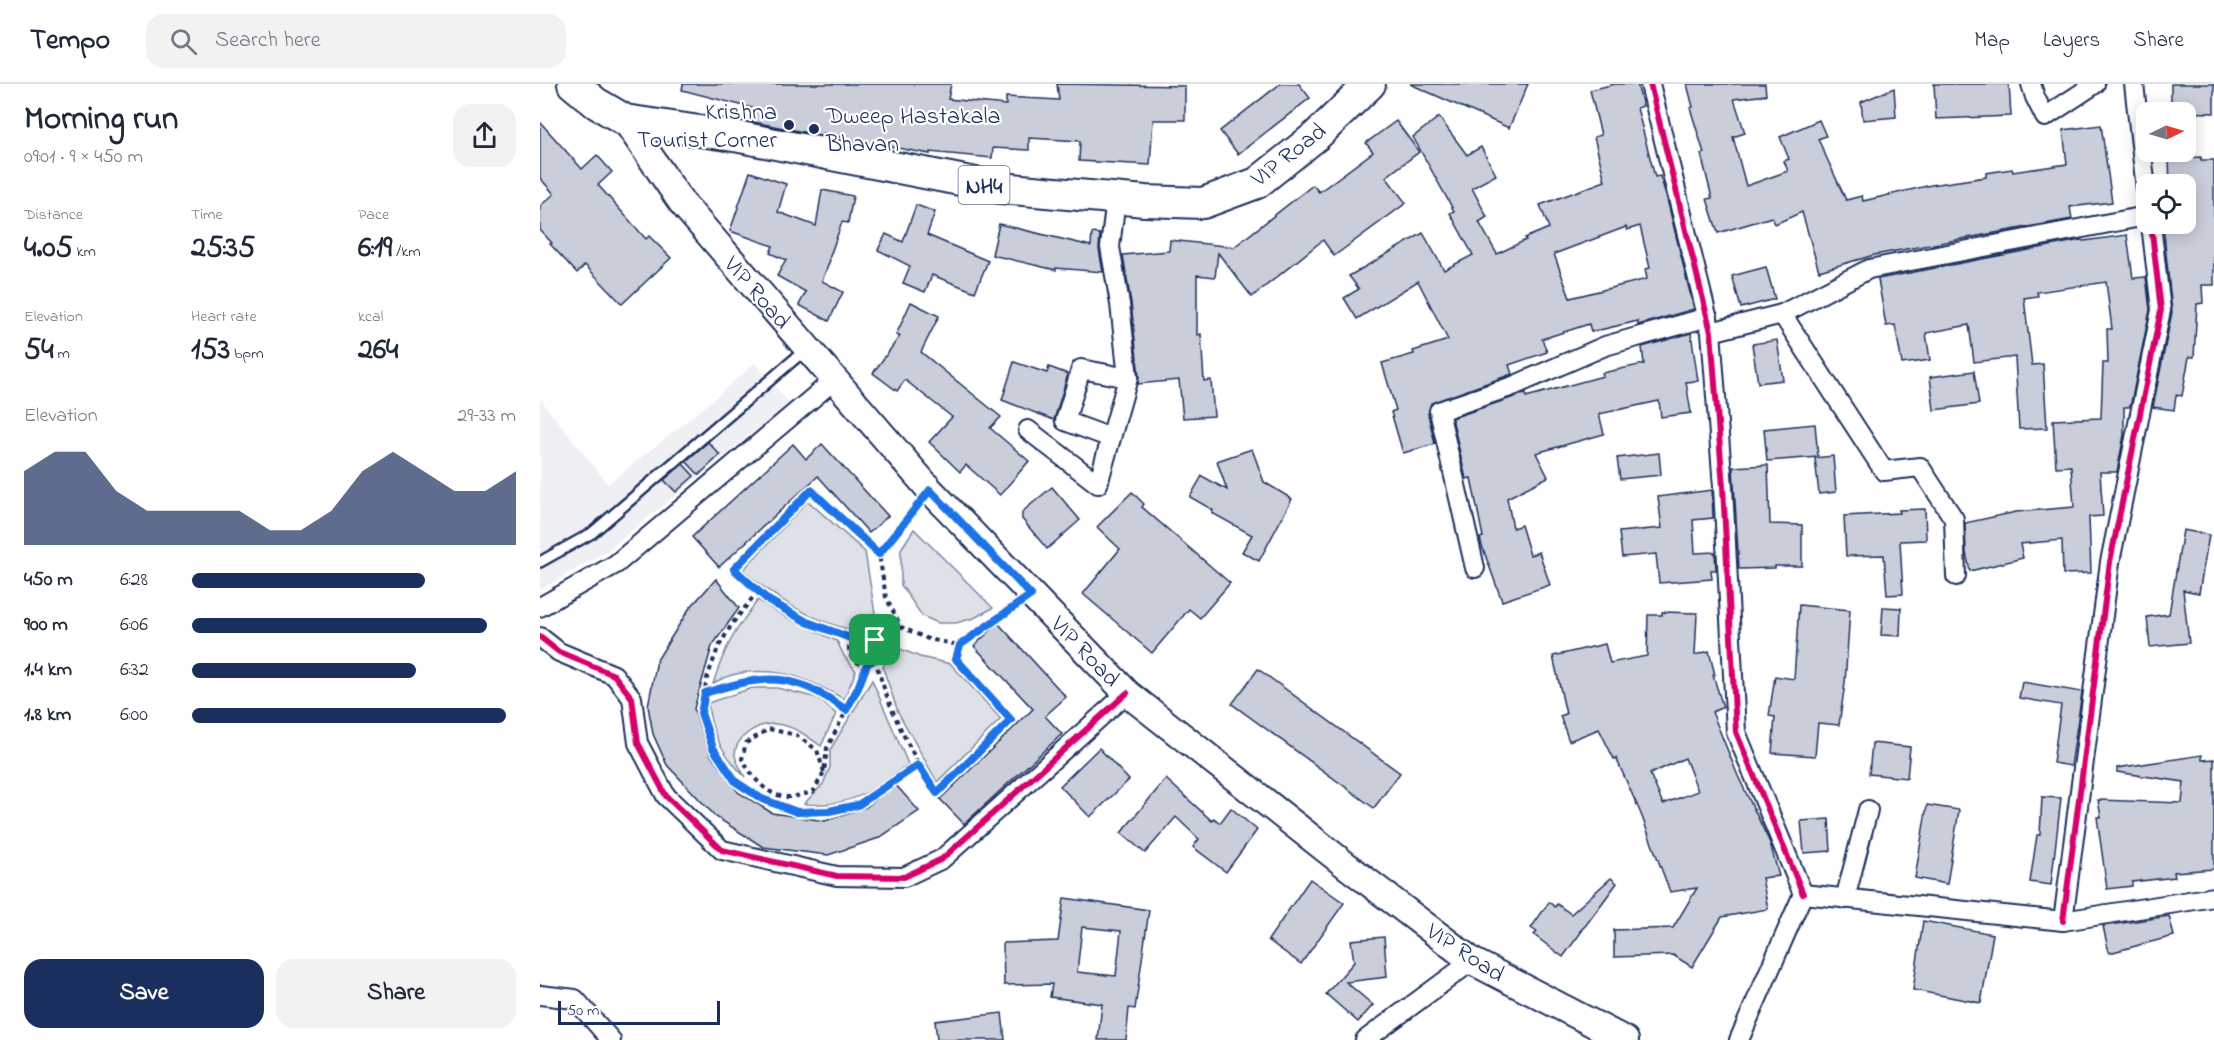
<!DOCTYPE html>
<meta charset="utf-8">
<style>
:root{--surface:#fff;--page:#f2f2f3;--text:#1f2937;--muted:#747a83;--line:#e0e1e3;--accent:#1b2f5e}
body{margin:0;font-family:"Indie Flower",sans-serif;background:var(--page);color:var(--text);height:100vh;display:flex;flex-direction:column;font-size:22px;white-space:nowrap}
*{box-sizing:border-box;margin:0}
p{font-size:20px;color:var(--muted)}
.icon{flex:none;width:33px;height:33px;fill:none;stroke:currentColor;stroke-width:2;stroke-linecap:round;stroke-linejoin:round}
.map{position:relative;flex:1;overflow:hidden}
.sheet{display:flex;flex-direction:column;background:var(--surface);width:540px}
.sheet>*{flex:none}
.needle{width:39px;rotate:85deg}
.controls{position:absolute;left:1596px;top:18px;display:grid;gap:12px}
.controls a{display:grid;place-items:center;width:60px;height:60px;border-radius:12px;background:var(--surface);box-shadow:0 3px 15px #0003;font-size:30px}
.scale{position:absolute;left:18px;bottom:15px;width:162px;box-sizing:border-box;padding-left:6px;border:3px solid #1b2f5e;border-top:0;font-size:16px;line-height:21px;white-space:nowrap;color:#1b2f5e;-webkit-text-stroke:4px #fff;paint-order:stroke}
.pin{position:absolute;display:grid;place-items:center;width:51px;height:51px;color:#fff;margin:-26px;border-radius:12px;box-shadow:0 3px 9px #0006}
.round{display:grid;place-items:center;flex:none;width:63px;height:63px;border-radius:18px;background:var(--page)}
.overview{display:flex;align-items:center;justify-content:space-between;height:102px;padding:0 24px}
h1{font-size:33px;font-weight:800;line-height:45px}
.stats{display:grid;grid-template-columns:repeat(3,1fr);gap:9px;height:102px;padding:6px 24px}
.stats div{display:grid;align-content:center}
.stats b{font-size:30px;font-weight:800}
.stats small{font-size:16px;font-weight:400}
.stats p{font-size:16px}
.chart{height:168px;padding:12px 24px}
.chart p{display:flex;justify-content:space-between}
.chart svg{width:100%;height:108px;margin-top:6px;fill:var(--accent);opacity:.7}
.action{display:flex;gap:12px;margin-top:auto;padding:12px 24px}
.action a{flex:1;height:69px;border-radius:18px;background:var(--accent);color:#fff;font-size:24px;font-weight:800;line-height:69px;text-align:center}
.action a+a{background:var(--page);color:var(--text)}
ul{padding:0 24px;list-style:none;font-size:20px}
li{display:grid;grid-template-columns:96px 72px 1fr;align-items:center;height:45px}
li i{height:15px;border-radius:8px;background:var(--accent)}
header{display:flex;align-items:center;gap:36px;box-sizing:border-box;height:84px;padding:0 30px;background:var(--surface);border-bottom:2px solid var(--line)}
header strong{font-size:28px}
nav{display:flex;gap:33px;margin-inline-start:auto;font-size:21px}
.search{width:420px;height:54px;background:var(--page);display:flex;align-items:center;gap:15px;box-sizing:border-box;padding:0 21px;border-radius:18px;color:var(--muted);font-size:22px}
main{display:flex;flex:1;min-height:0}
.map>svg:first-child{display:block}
.built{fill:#eff0f4}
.green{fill:#dee1e7;stroke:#7c88a2;stroke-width:1.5}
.building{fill:#caceda;stroke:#1b2f5e;stroke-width:1.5;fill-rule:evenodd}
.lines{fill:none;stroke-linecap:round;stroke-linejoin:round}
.service-casing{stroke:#1b2f5e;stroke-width:14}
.minor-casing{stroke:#1b2f5e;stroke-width:22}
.secondary-casing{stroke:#1b2f5e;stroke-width:30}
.trunk-casing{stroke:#1b2f5e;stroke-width:34}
.path{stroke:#1b2f5e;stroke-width:4;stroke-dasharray:4.5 4.5;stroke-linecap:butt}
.service{stroke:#fff;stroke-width:9}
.minor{stroke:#fff;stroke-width:18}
.secondary{stroke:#fff;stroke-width:26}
.trunk{stroke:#fff;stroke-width:30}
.cycleway-casing{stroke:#fff;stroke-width:10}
.cycleway{stroke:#d6006c;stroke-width:6}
.route-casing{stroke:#fff;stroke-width:12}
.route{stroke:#1a73e8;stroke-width:8}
.poi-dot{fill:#1b2f5e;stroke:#fff;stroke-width:2}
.labels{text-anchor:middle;stroke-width:4.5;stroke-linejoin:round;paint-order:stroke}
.shield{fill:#fff;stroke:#5f6d8e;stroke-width:1.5}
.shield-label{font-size:22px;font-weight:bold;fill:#1b2f5e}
.poi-label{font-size:24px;fill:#1b2f5e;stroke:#fff;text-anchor:end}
.street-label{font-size:24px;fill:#1b2f5e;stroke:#fff}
</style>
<header>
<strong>Tempo</strong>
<div class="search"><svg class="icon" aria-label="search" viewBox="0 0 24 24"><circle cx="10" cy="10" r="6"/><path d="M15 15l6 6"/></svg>Search here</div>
<nav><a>Map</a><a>Layers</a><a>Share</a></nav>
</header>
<main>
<section class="sheet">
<div class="overview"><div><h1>Morning run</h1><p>09:01 · 9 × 450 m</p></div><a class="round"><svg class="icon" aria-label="share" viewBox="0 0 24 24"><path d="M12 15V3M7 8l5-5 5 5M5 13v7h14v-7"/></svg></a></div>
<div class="stats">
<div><p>Distance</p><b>4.05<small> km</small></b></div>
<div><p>Time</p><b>25:35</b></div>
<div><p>Pace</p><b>6:19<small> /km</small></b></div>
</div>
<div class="stats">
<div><p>Elevation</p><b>54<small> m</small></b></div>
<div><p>Heart rate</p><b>153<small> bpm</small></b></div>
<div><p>kcal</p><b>264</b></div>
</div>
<div class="chart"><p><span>Elevation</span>29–33 m</p>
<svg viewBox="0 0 160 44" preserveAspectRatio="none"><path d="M0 44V14L10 6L20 6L30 22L40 30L50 30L60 30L70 30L80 38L90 38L100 30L110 14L120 6L130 14L140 22L150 22L160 14V44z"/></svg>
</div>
<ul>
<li><b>450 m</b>6:28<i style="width:72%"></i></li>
<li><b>900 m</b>6:06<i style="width:91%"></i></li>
<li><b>1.4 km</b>6:32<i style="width:69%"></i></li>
<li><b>1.8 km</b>6:00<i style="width:97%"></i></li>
</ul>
<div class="action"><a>Save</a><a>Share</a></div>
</section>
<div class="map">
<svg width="1674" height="956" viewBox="0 0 1674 956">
<rect width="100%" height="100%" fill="#fff"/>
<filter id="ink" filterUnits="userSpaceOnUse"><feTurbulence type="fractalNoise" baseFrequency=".0167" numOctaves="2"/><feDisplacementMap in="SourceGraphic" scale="12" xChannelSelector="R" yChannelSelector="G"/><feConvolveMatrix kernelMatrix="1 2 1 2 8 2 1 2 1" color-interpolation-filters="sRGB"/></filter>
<g filter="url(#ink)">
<!-- built -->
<polygon class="built" points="215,279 249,319 67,467 0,506 0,315 68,400 162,325"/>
<!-- green -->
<g class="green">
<path d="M268,417L325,468L338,548C325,545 319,549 310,546C269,535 234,515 203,486Z"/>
<polygon points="374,445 453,524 434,534 416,539 398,539 382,532 361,501 361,465"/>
<path d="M218,516L246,533L297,557L304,572L316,587L304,615C291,608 278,601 265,596C238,585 197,583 173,600C184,564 195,546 218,516Z"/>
<polygon points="350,561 380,573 411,580 461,635 397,698 358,628 343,584"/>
<path d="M332,596L368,680C335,707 309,724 264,720L283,700L290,683V666Z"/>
<path d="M212,604H237L278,614L296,630L281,662C267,652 253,641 235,640C219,639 195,652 195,671C196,678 202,687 205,693C184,671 170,649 168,619Z"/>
</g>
<!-- building -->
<g class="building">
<polygon points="143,0 411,0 408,15 466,21 466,13 519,16 517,0 645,2 645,36 613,36 610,81 539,77 540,57 489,54 489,66 453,64 452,74 390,68 390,70 337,60 336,62 284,49 283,52 209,37 212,24 142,6"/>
<polygon points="740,0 759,0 770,14 698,70 680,47"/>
<polygon points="870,0 988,0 969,44"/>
<path d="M1075,0H1097L1103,22L1097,24L1115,93L1120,92L1126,111L1154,225L1098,241V237L1051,248L1049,240L1002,255L1007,268L969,281L972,290L891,319L888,330L895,360L863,369L851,328L856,326L842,279L874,270L873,267L908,256L878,197L817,235L804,214L819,205L809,192L883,149L904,186L933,171L910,129L914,127L873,53L899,33L927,71L941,63L956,91L932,104L947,133L939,138L957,170L986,156L985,154L1009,144L1000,121L1065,97L1054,53L1061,51L1050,6ZM1100,142L1110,184L1105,185L1107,195L1030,214L1014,170L1086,143L1087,146Z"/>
<polygon points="1147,0 1225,0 1226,11 1194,15 1205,49 1193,53 1206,102 1248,87 1244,77 1249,75 1240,53 1279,36 1286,52 1278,55 1306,116 1322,112 1323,117 1391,101 1446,93 1446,89 1472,85 1473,88 1527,80 1523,46 1561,41 1572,118 1530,123 1532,135 1334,171 1279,187 1262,128 1235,140 1232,133 1178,149 1167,115 1172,114 1161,70 1164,69 1150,24 1153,23"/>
<polygon points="1394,0 1469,0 1471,32 1396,35"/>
<polygon points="1631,0 1674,0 1674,29 1631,28"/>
<polygon points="1354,4 1356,33 1323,36 1321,18"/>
<polygon points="856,37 879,68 846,93 866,119 794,172 783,156 712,213 678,169 675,193 657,191 657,251 661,250 664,297 671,296 674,332 643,334 639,296 598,300 599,293 591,219 583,171 629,167 630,156 694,163 773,101 779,108 833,68 826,59"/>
<polygon points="0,38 42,85 57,71 72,88 58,101 106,155 109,152 131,174 82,220 45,181 37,189 10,160 12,159 0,146 0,122 14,110 0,94"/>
<polygon points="1661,73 1661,76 1674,76 1674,201 1662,201 1663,219 1657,220 1654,273 1649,273 1642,312 1636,311 1634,326 1613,323 1632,228 1623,140 1646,140 1646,100 1630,100 1629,75"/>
<polygon points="210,88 246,100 238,128 276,142 282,106 313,112 308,139 302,138 289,175 290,176 282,197 303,208 289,237 259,221 266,208 237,192 246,176 230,169 233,162 190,147"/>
<polygon points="376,121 395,128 387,151 448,177 435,208 392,191 385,208 363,199 370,182 338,166 346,150 363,158"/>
<polygon points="459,140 551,162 552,149 560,150 559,165 563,188 516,184 516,186 452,171"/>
<polygon points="1587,151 1593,194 1606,193 1610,226 1591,319 1589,323 1584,323 1584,351 1577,388 1560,388 1563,432 1549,433 1551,489 1523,490 1522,456 1480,460 1483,474 1430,487 1426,469 1425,439 1476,428 1534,423 1531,382 1516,383 1513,336 1561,334 1563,279 1568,279 1567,245 1572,245 1566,198 1497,208 1498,212 1484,214 1492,281 1503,280 1507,344 1479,345 1475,273 1434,278 1429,241 1386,249 1390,276 1362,280 1355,241 1346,242 1338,195 1541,156 1544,157"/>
<polygon points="1226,183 1235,215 1201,224 1192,192"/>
<polygon points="371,218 399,232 381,268 461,333 450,344 489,377 460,411 426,381 420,388 389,358 412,333 365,296 357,307 333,289 360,252 356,251"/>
<polygon points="1151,249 1158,297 1146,298 1151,329 1121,333 1119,317 1059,330 1064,350 996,369 1008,393 967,414 973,444 981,441 990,471 999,468 1010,501 962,517 942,462 940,454 943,453 931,394 926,395 912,334 980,311 986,310 986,313 1063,292 1062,289 1104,280 1102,263"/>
<polygon points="1237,256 1243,296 1218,299 1212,260"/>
<polygon points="474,278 507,289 509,283 528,290 514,336 462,316"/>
<polygon points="1434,287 1439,320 1394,326 1390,293"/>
<polygon points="1275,340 1278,373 1227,377 1224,345"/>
<polygon points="168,358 180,371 159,391 146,377"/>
<polygon points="253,360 266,375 282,360 348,432 329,449 278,392 179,483 152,453"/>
<polygon points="712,365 724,398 752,415 719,477 702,468 712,451 672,429 673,426 650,413 662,392 687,406 677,377"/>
<polygon points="1119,369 1121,391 1080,395 1077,374"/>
<polygon points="1293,372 1296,408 1279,410 1275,374"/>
<polygon points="143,380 154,392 136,408 124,396"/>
<polygon points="1228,381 1230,440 1262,441 1262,482 1235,482 1235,484 1199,485 1193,383"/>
<polygon points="512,403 540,436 507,465 482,435 482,428"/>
<polygon points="1172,406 1173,434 1153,436 1155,469 1175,468 1176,486 1171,486 1172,495 1119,499 1116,470 1082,473 1079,448 1122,444 1118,413"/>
<polygon points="592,408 604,420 602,423 690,499 660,534 649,525 612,569 543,510 580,465 557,443"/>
<polygon points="1385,425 1386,456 1360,457 1363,510 1347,511 1344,471 1306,472 1304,432 1360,429 1359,426"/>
<polygon points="1643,446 1669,451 1659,509 1643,506 1649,559 1610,563 1607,533 1629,530"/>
<polygon points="176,495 199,524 172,562 154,625 170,670 198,708 232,729 285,737 326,723 355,700 379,727 339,754 288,771 223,763 176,733 127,681 113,650 108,622 117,576 149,525"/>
<polygon points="1259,521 1310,526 1305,599 1299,641 1278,639 1275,672 1232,669 1235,633 1229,632 1235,592 1254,595"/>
<polygon points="1343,523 1361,524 1360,552 1341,551"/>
<path d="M1122,528L1157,529L1155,571L1169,567L1175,591H1173L1183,623L1172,628L1198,692L1230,759L1239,792L1222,794L1228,825L1182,833L1152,883L1133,871L1074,873V846L1133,844L1157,804L1130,808L1101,730L1076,674L1074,675L1059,645L1029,657L1020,632L1026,630L1013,572L1065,560L1070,579L1107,572L1108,531H1122ZM1145,674L1158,707L1123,720L1110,690Z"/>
<polygon points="458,539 526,613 505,632 522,650 424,740 400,715 493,625 434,562"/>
<polygon points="718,585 860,689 834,724 692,620"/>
<polygon points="1482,598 1542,608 1531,682 1513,679 1521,621 1479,614"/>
<polygon points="1332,659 1370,663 1367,694 1329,690"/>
<polygon points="559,664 589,696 550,733 520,702"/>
<polygon points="1662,671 1662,676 1674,675 1674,785 1634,788 1635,793 1592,798 1592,802 1567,805 1557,733 1561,733 1558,716 1642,719 1644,698 1577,688 1577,684"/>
<polygon points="626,695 672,737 674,734 680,739 691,724 717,746 686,788 653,763 659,755 636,733 605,769 581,749"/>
<polygon points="1502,713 1521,714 1511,801 1490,798 1497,751 1500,751"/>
<polygon points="1387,721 1419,726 1407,800 1375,794"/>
<polygon points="1289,735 1291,767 1264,769 1261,737"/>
<polygon points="1071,794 1077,799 1046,841 1039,848 1042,847 1023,873 994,851 997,848 991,844 1009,818 1015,823 1017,820 1031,830"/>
<polygon points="770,795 804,819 761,880 728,856"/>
<path d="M524,814L609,826L595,925L589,924L586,956H558L562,920L510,913L512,900L464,901L463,859L518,857ZM542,843L581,847L576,892L537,888Z"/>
<polygon points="1629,832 1634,852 1569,869 1563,842"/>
<polygon points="1383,837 1453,850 1441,919 1373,906"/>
<polygon points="844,853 847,893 806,898 833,921 818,938 786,910 814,878 811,856"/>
<polygon points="462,929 465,956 397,956 395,937"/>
</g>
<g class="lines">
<defs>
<polyline id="service" points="0,478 52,449 265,266"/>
<g id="minor">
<polyline points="1110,0 1171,248 1183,403 1196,648 1263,810"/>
<polyline points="1491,0 1495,13 1505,33 1555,0"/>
<polyline points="1594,0 1606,105"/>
<polyline points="1242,230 1329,185 1606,132"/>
<polyline points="1171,248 1242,230 1344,387 1380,383 1414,435 1416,492"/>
<polyline points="488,346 558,400 588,294 580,220 570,163 576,115"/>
<polyline points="571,354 525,337 541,285 588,294"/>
<polyline points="935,484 899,327 973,302 1065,262 1168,233"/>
<polyline points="0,523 76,480 294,296"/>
<polyline points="0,553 19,568 74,591 92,614 98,659 126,712 182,766 297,792 364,793 402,775 587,609"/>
<polyline points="1305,815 1328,726"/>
<polyline points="1523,837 1570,478 1621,226 1611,140"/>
<polyline points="0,911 35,915 71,956"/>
<polyline points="825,956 932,877"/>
<polyline points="1199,956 1263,810 1523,837 1674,813"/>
</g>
<polyline id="secondary" points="85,36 142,119 390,406 587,609 807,782 932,877 1085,956"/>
<polyline id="trunk" points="33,0 56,19 85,36 200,53 461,104 605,117 663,119 717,99 776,52 830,0"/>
</defs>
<!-- service casing -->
<use href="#service" class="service-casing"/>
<!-- minor casing -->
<use href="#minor" class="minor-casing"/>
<!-- secondary casing -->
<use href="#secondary" class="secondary-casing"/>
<!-- trunk casing -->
<use href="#trunk" class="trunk-casing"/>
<!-- path -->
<g class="path">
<polyline points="376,424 339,470 346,513 361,543 388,555 419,561 473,523"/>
<polyline points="218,507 192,540 178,564 167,594 161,629 173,664 196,698 222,715 257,728 289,727 318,721 378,681"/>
<circle cx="324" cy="565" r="15"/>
<polyline points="313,555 267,538 228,516 194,485 271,406 339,470"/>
<polyline points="335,556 361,543"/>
<path d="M335,575C348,623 369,667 397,709L470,636L416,575L419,561"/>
<path d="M165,609C226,589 252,587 306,626"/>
<path d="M284,688L277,666L256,651L229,645L206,659L202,675C212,692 226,713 249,713C256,713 265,710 273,708L284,688L287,664L318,604L327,580"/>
</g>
<!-- service -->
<use href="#service" class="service"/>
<!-- minor -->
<use href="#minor" class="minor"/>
<!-- secondary -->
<use href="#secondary" class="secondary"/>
<!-- trunk -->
<use href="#trunk" class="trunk"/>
<defs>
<g id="cycleway">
<polyline points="1110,0 1171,248 1183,403 1196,648 1263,810"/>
<polyline points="0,553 19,568 74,591 92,614 98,659 126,712 182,766 297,792 364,793 402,775 587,609"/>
<polyline points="1523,837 1570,478 1621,226 1611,140"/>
</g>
</defs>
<!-- cycleway casing -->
<use href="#cycleway" class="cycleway-casing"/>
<!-- cycleway -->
<use href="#cycleway" class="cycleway"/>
</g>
</g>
<g class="lines" filter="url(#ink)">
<defs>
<path id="route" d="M271,406L339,470L390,406L491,511L420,561L416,575L471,636L397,709L378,681L318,721L289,727L257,728L222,715L196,698L173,664L161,629L165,609C226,590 252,587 306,626L318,604L327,580L335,575L337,571L338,561L331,553L322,550L313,555L267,538L228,516L194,485Z"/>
</defs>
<!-- route casing -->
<use href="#route" class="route-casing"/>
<!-- route -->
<use href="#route" class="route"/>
</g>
<!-- markers -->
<g class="poi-dot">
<circle cx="249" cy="41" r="6"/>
<circle cx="274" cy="45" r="6"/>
</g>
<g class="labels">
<!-- shield labels -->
<rect class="shield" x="418.5" y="82" width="51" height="38" rx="4.5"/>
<g class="shield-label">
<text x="444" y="109">NH4</text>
</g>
<!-- poi labels -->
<g class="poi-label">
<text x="237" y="35">Krishna<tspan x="237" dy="28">Tourist Corner</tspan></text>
<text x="286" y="39" text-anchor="start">Dweep Hastakala<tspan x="286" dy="28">Bhavan</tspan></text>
</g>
<!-- street labels -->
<g class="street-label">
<text transform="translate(748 70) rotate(-38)" y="8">VIP Road</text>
<text transform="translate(218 208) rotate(49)" y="8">VIP Road</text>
<text transform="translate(546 567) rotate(46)" y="8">VIP Road</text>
<text transform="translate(926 868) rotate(33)" y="8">VIP Road</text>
</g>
</g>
</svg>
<div class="controls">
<a><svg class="needle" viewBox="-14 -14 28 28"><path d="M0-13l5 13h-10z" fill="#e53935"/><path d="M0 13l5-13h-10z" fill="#747a83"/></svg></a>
<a><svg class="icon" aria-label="locate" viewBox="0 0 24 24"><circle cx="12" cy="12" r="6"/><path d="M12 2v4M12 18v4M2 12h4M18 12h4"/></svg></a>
</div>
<div class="scale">50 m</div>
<div class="pin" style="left:335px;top:556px;background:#1e9e55"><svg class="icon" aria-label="arrive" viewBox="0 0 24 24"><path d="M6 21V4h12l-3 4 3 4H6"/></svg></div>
</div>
</main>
